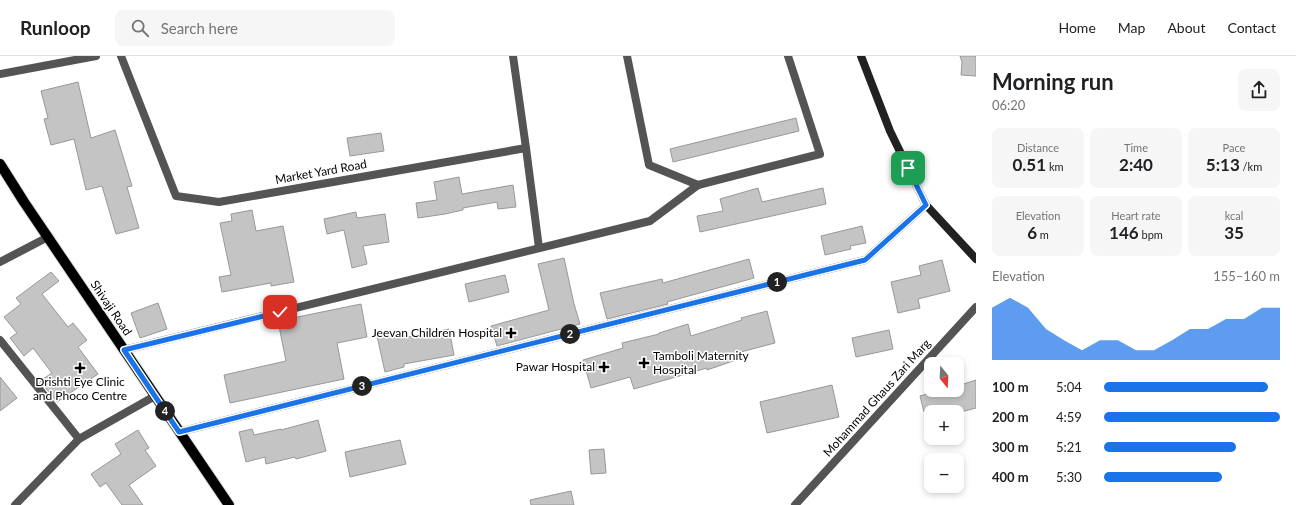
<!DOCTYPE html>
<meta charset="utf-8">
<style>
:root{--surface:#fff;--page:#f6f6f6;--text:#202124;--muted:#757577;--line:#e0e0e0;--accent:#1a73e8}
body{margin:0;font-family:Lato,sans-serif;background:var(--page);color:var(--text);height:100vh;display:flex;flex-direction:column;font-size:15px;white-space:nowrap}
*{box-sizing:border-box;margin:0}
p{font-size:13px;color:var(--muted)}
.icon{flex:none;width:22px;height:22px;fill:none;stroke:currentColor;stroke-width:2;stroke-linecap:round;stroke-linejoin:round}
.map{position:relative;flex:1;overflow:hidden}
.details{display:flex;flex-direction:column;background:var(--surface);width:320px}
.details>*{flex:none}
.needle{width:26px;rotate:162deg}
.tools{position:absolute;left:924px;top:301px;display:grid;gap:8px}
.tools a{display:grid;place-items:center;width:40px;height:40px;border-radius:8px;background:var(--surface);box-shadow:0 2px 6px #0003;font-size:20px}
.pin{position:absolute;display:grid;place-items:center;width:34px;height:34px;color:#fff;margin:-17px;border-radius:8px;box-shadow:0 2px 6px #0006}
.km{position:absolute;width:20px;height:20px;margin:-10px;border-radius:50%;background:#222;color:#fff;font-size:11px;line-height:20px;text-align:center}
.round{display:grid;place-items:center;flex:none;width:42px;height:42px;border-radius:8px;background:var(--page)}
.summary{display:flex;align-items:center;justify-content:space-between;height:68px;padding:0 16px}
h1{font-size:22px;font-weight:700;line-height:30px}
.figures{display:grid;grid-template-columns:repeat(3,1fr);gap:6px;height:68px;padding:4px 16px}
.figures div{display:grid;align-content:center;border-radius:8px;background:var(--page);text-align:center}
.figures b{font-size:17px;font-weight:700}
.figures small{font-size:11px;font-weight:400}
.figures p{font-size:11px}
.chart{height:112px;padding:8px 16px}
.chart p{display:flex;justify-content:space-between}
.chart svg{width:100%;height:72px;margin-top:4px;fill:var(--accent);opacity:.7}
ul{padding:0 16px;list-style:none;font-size:13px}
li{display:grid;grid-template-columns:64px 48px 1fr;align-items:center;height:30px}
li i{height:10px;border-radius:5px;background:var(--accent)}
header{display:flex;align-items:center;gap:24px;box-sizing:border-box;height:56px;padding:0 20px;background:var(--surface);border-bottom:1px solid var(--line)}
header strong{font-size:19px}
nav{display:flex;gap:22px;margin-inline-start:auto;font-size:14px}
.search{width:280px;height:36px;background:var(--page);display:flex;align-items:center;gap:10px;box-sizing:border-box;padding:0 14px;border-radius:8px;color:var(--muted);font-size:15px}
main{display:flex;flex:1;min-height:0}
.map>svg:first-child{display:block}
.building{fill:#c4c4c4;stroke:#989898}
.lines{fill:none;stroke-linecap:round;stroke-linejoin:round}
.primary-casing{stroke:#dbdbdb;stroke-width:12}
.minor{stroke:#545454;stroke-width:8}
.secondary{stroke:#212121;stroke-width:8}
.primary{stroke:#000;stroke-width:10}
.route-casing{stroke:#fff;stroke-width:8}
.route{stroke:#1a73e8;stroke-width:5}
.poi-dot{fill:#000;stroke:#fff;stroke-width:1.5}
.labels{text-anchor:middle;stroke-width:3;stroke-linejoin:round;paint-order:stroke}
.street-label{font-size:12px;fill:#000;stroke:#fff}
.poi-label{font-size:12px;fill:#000;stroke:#fff;text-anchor:end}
</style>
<header>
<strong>Runloop</strong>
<div class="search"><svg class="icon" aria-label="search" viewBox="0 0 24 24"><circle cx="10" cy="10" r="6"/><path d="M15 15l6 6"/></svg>Search here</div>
<nav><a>Home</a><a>Map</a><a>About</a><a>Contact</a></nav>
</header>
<main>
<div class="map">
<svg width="976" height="449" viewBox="0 0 976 449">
<rect width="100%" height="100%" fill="#fff"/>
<!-- building -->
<g class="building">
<polygon points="960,0 976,0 976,20 961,19 962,6"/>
<polygon points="78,26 91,82 115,74 132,130 127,131 139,172 116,178 102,130 86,134 74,83 51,89 44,63 48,62 41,35"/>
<polygon points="796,62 799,75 673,106 670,93"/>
<polygon points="381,77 384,95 350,100 347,82"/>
<polygon points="459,121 462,138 513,129 516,151 498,153 497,146 463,152 463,154 445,158 418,162 416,147 437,144 434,126"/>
<polygon points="758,132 762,146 823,132 826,148 700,176 697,160 723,155 720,143"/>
<polygon points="252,154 256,175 283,170 294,226 271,230 271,227 222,236 219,221 231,219 220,167 232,165 231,158"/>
<polygon points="356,156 357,162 385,158 389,186 363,190 367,208 352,212 344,174 327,178 324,163"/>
<polygon points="862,170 866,187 850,190 851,193 825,199 821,180"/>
<polygon points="564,202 574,248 580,268 497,290 491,270 549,254 538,208"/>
<polygon points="749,203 754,222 667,246 668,248 607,263 600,237 662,223 663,227"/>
<polygon points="942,204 950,235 918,243 920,252 898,257 891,226 921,219 919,210"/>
<polygon points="51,216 59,225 42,238 68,271 73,267 87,284 78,291 98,318 57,346 40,325 52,317 33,292 24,300 10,282 17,277 4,261 21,248 16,242"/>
<polygon points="505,219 509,236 469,246 465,228"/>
<polygon points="158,247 167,273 140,282 131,257"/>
<polygon points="361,248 367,281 337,287 344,323 230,347 224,319 286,305 278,265"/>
<polygon points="767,255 775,287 737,297 739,303 707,314 707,312 634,333 630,321 591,332 583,304 623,292 622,287 659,278 659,277 688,268 691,280 742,264 741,262"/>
<polygon points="449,273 454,299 404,308 404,311 385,316 377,280 396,276 398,283"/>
<polygon points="889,274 893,293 856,301 852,282"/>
<polygon points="0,321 17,342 0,355"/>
<polygon points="976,324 976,352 961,356 924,356 920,340 941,334 957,334 957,330"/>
<polygon points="832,329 839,361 767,377 760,346"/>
<polygon points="318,364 326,395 296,403 295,401 266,408 265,401 246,406 239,376 252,373 254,379 281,373 281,374"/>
<polygon points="138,374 149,392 145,394 156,410 129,429 143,449 122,449 106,427 100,431 91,418 121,398 115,388"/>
<polygon points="400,384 406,408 350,421 345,396"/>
<polygon points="604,393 606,417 591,418 589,394"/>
<polygon points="571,435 574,449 531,449 530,444"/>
</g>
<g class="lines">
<defs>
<polyline id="primary" points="0,108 24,146 229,449"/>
</defs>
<!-- primary casing -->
<use href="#primary" class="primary-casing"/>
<!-- minor -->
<g class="minor">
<polyline points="121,0 176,140 219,146 526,92 513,0"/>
<polyline points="627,0 649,109 698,129"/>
<polyline points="0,18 96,0"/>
<polyline points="526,92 539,192"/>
<polyline points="0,206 48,181"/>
<polyline points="0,284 79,383"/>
<polyline points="124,294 650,165 698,129 820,98 788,0"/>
<polyline points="179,376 865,204 926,149"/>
<polyline points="15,449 79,383 155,340"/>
<polyline points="795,449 976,251"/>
</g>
<!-- secondary -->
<polyline class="secondary" points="861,0 890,75 926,149 976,203"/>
<!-- primary -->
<use href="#primary" class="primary"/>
</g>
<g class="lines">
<defs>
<polyline id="route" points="280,256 124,294 179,376 865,204 926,149 908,112"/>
</defs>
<!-- route casing -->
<use href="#route" class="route-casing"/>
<!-- route -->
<use href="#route" class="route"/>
</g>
<!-- markers -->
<g class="poi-dot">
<path d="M509 271h4v4h4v4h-4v4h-4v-4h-4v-4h4z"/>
<path d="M642 301h4v4h4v4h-4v4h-4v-4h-4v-4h4z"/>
<path d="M602 305h4v4h4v4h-4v4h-4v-4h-4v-4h4z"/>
<path d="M78 306h4v4h4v4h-4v4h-4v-4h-4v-4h4z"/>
</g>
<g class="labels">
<!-- street labels -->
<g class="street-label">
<text transform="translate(321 116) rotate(-10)" y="4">Market Yard Road</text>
<text transform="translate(111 252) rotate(56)" y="4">Shivaji Road</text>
<text transform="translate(877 342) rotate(-48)" y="4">Mohammad Ghaus Zari Marg</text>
</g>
<!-- poi labels -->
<g class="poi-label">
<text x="502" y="281">Jeevan Children Hospital</text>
<text x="653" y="304" text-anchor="start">Tamboli Maternity<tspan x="653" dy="14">Hospital</tspan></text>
<text x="595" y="315">Pawar Hospital</text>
<text x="80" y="330" text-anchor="middle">Drishti Eye Clinic<tspan x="80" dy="14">and Phoco Centre</tspan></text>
</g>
</g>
</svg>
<div class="tools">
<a><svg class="needle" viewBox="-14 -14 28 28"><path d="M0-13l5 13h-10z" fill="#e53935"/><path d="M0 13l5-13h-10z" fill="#757577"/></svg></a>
<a>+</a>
<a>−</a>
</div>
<div class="pin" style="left:908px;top:112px;background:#1e9e55"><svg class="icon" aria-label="arrive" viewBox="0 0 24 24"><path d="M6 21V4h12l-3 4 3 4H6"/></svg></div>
<div class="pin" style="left:280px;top:256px;background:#d93025"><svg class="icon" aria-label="check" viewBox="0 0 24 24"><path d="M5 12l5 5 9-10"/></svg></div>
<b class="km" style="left:777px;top:226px">1</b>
<b class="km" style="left:570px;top:278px">2</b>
<b class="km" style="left:362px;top:330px">3</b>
<b class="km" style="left:165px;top:355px">4</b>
</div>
<section class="details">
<div class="summary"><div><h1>Morning run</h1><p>06:20</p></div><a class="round"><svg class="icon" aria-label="share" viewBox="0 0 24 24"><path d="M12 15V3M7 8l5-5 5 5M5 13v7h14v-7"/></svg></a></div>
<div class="figures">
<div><p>Distance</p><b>0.51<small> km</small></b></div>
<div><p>Time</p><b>2:40</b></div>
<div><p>Pace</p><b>5:13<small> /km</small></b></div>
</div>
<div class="figures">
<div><p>Elevation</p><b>6<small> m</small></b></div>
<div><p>Heart rate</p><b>146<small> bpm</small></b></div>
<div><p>kcal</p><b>35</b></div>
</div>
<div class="chart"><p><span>Elevation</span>155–160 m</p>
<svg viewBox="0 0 160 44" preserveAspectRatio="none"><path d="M0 44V12L10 6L20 12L30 25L40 32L50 38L60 32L70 32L80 38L90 38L100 32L110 25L120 25L130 19L140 19L150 12L160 12V44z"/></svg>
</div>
<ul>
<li><b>100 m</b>5:04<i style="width:93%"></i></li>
<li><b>200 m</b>4:59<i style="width:100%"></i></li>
<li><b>300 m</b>5:21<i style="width:75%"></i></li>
<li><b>400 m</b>5:30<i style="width:67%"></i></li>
</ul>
</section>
</main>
